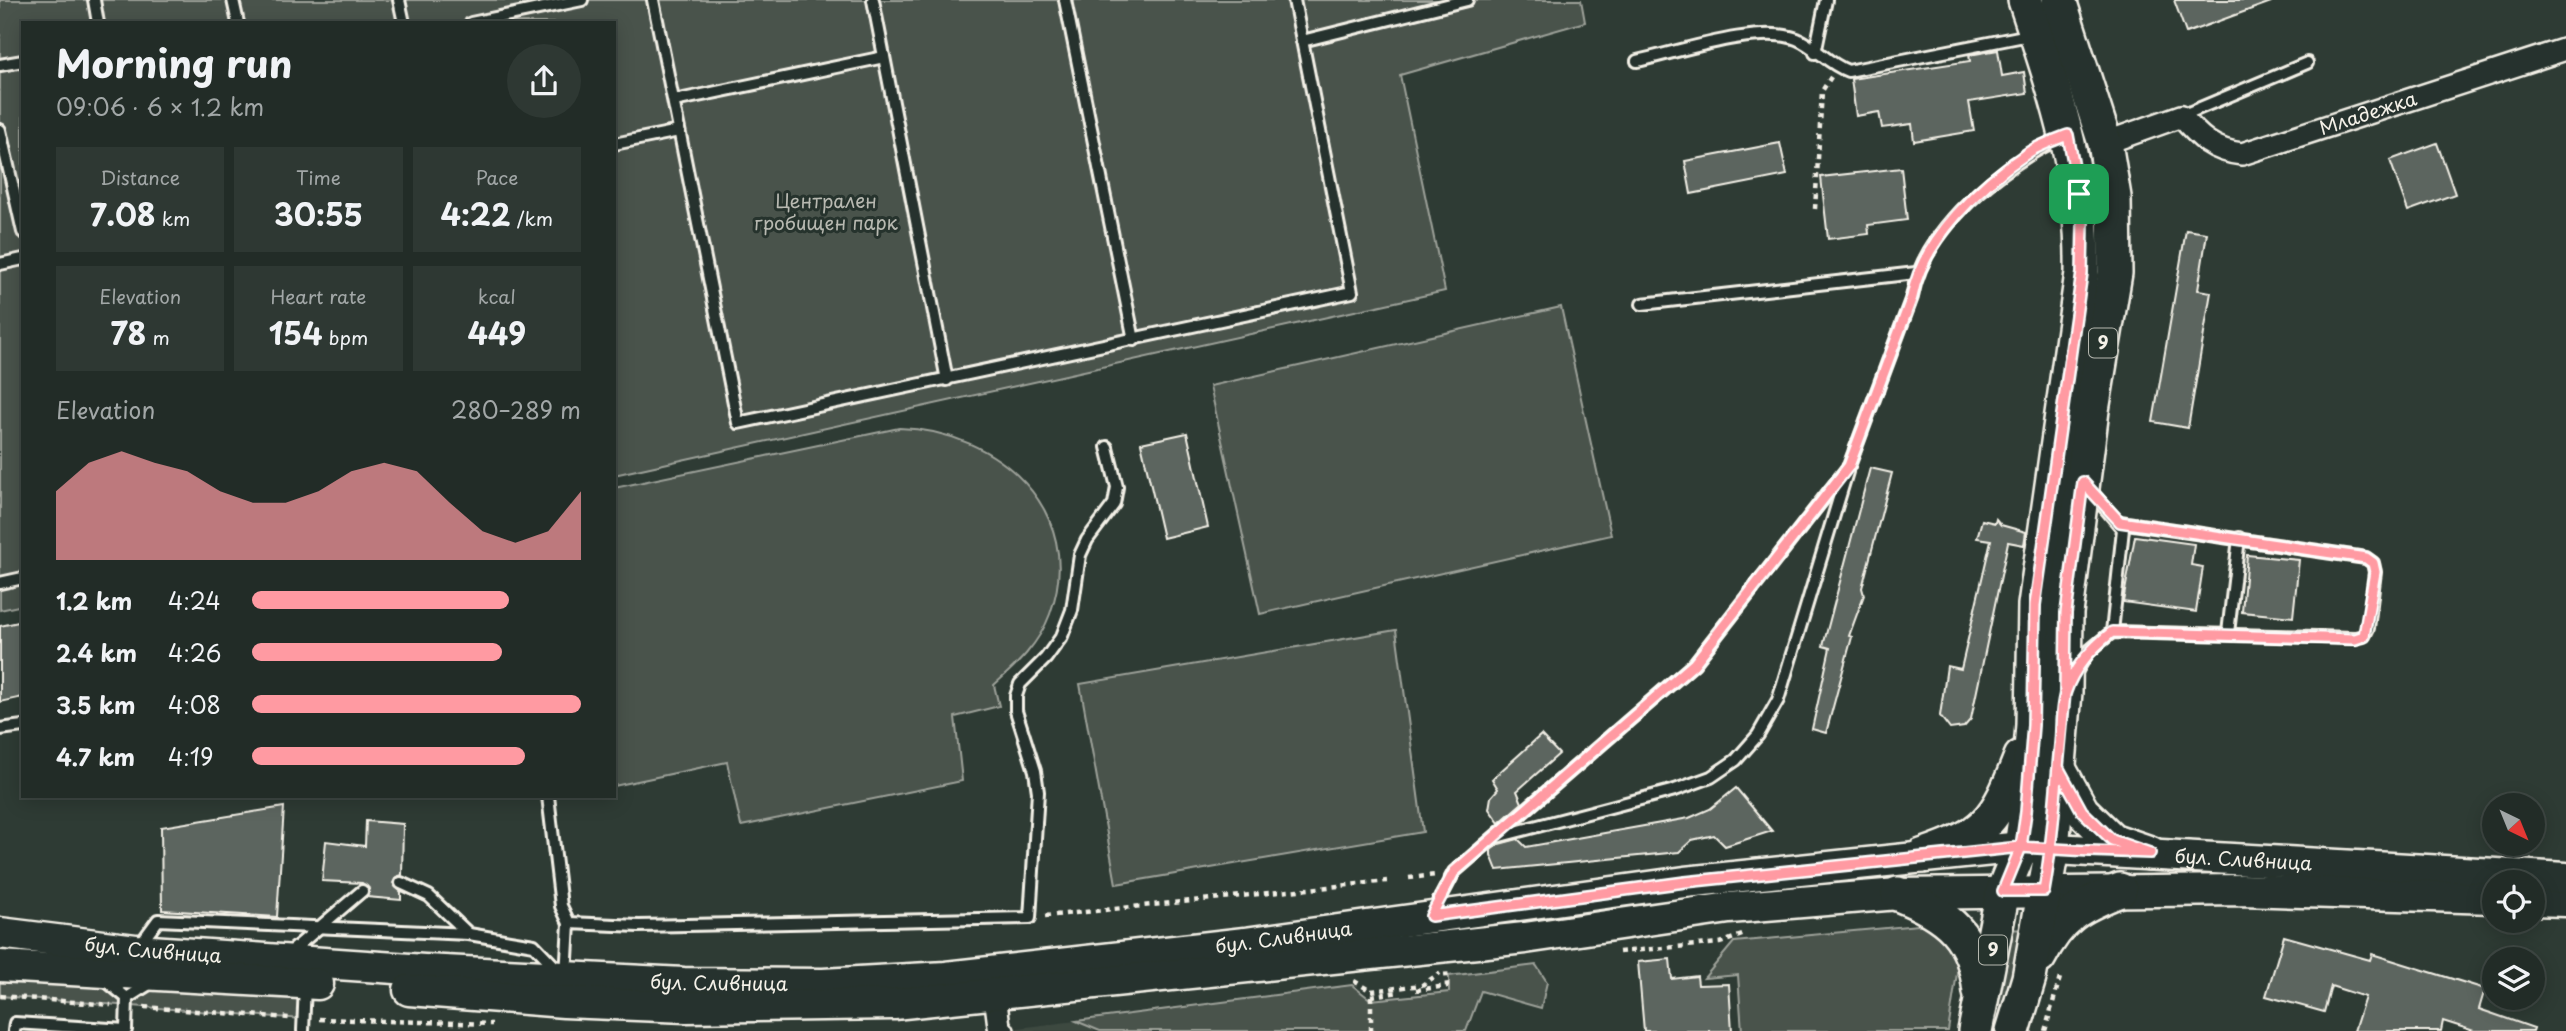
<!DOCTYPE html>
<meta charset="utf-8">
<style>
:root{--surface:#222c27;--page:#2e3833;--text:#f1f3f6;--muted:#a2a7a7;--line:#3f4844;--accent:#ff9aa2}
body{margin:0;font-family:"Playpen Sans",sans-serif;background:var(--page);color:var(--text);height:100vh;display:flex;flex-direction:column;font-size:26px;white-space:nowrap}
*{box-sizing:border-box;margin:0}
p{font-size:23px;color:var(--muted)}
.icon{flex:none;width:38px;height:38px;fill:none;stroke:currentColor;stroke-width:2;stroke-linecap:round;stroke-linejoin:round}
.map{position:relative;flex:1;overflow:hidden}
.side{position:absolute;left:21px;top:21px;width:595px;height:777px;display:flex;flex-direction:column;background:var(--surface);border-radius:0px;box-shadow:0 4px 18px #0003,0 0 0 2px var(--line)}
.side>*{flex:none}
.needle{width:46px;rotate:137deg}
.buttons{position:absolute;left:2482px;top:793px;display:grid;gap:14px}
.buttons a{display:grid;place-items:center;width:63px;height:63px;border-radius:50%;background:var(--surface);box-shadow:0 4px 18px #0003,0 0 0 2px var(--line);font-size:35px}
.pin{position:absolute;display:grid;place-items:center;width:60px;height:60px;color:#fff;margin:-30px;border-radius:14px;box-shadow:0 4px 10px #0006}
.round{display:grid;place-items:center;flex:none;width:74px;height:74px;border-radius:37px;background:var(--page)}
.overview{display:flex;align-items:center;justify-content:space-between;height:119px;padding:0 35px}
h1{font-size:38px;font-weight:700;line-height:52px}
.metrics{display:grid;grid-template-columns:repeat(3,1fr);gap:10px;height:119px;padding:7px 35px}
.metrics div{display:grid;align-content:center;border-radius:0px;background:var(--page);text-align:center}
.metrics b{font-size:30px;font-weight:700}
.metrics small{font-size:19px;font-weight:400}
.metrics p{font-size:19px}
.chart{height:196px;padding:14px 35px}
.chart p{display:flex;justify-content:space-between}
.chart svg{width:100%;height:126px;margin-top:7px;fill:var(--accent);opacity:.7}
ul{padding:0 35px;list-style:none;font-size:23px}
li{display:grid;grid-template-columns:112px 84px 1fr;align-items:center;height:52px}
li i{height:18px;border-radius:9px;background:var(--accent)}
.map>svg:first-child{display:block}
.built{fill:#3c4841}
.green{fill:#48524c;stroke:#9ea29a;stroke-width:2}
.building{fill:#5c655e;stroke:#f4f1e8;stroke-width:2}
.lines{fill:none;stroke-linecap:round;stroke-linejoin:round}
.lane-casing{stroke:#f4f1e8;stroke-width:16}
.street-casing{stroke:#f4f1e8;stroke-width:26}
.secondary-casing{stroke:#f4f1e8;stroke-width:35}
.primary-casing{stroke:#f4f1e8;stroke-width:38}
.path{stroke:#f4f1e8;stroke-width:4.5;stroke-dasharray:5 5;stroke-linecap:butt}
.lane{stroke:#26332d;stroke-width:10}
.street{stroke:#26332d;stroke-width:21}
.secondary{stroke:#26332d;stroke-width:30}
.primary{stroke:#26332d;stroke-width:33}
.route-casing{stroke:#fff;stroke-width:14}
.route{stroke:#ff9aa2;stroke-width:9}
.labels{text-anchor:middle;stroke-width:6;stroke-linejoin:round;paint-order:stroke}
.shield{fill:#26332d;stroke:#b6b8b0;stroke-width:2}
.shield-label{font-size:18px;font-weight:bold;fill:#f4f1e8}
.street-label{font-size:19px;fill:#f4f1e8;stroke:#26332d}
.park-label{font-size:19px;fill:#b8b9b1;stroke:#26332d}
</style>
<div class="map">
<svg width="2566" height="1031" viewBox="0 0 2566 1031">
<rect width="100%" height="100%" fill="#2e3b34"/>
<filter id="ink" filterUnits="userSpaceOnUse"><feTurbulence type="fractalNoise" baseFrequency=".0143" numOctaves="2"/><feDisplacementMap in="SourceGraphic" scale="14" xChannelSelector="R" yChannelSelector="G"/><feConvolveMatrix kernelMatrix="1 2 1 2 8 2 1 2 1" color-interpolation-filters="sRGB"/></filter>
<g filter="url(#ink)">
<!-- built -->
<polygon class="built" points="1076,1021 1101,1031 993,1031"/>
<!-- green -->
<g class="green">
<polygon points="0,0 1581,0 1585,22 1400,75 1445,291 614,475 614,23 23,23 23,605 0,610"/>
<polygon points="1561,307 1611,535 1260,614 1210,386"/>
<path d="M899,428C996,430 1088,511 1050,614C1039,644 1017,665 994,685L999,706L955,717L962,781L741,826L727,762L614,786V488Z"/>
<polygon points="1396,630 1423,832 1116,884 1080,684"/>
<polygon points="1929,924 1956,952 1957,973 1948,1031 1742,1031 1738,975 1704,978 1734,942"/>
<polygon points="1997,929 2038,930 2013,1031 1975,1031"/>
<polygon points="1536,965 1547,982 1541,1008 1481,991 1466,1031 1100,1031 1076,1021 1352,985 1371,1000 1449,992 1449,976"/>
<polygon points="0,966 97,974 127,998 145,987 304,996 303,1019 0,996"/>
</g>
<!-- building -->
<g class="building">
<polygon points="2174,0 2271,0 2271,2 2186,33"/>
<polygon points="1998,50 2002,76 2024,72 2027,93 1969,102 1974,131 1914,141 1912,124 1882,128 1879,112 1856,116 1851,79 1970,61 1969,55"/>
<polygon points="1780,143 1787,175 1691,194 1685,161"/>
<polygon points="2437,143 2455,194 2408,211 2390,160"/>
<polygon points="1901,168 1907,220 1868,225 1869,234 1828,239 1821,177"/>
<polygon points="2186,230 2207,233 2198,290 2211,292 2188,428 2153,422"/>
<polygon points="1187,433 1208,527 1163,538 1141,443"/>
<polygon points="1870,468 1892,473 1862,588 1864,595 1849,636 1852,637 1826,733 1812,729 1830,648 1823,646"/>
<polygon points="1996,519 2001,525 2026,532 2024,545 2008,542 1971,719 1964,727 1950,729 1940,716 1947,666 1961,669 1991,540 1977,538 1982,520 1995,523"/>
<polygon points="2135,536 2194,544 2191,565 2203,567 2196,612 2123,602"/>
<polygon points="2247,555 2299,560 2293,617 2242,612"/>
<polygon points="23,621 23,697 0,702 0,626"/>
<polygon points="1541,735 1559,754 1517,791 1522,803 1499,823 1489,809 1491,797 1498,789 1492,779"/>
<polygon points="1736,788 1772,831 1725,846 1714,835 1692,840 1679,852 1507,869 1497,870 1491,855 1491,850 1499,844 1518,839 1526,847 1689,818 1710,809"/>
<polygon points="284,807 277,917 162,910 161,827"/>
<polygon points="366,821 403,824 402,875 396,877 393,883 401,892 401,900 367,897 370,889 362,883 322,881 326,841 365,846"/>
<polygon points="2284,936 2370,960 2372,954 2485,989 2479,1009 2534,1028 2533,1031 2474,1031 2443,1021 2441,1031 2354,1031 2365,997 2331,986 2324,1012 2266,996"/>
<polygon points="1670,959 1672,979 1697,976 1698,985 1729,984 1732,1031 1644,1031 1638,962"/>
</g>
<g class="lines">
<defs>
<g id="lane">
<polyline points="94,0 98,23"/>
<polyline points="233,0 238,23"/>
<polyline points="399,0 404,23"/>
<polyline points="653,0 738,423 1352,292 1294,0"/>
<polyline points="873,0 947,380"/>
<polyline points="1065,0 1134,340"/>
<polyline points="471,23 582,0"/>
<polyline points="1302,41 1467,0"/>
<polyline points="1815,53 1826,0"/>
<path d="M1637,61C1678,52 1760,24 1797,39C1816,47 1828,64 1848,71L2034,34"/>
<polyline points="0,65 23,61"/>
<polyline points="674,101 884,57"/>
<polyline points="2181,116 2307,63"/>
<polyline points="0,130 23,232"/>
<polyline points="614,144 679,131"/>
<polyline points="0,264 23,259"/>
<polyline points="1642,304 1916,273"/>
<polyline points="2088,488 2123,529 2112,632"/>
<polyline points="0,583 23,578"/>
<polyline points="2228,633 2239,538"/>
<polyline points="2075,674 2088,652 2112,632 2355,638 2364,636 2368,628 2375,572 2373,563 2366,558 2120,522"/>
<polyline points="0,729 23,726"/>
<polyline points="548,796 561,906 569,923"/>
<polyline points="1500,836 1675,790 1711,777 1736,760 1758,735 1778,700 1847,472"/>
<polyline points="401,883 429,896 469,934"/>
<path d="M1433,912L1454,872L1694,664L1849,466L1912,297C1923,230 2003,163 2063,137"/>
<polyline points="139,946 158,920 469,934 534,945 559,971"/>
<polyline points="287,955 362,891"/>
<polyline points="566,976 569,923 639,926 1030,918 1038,792 1035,771 1016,711 1016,696 1020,684 1046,658 1062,636 1072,610 1080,555 1087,540 1114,504 1117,487 1107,447"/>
<polyline points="105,980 127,998 154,981"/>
<polyline points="14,1031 15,1023 126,1030 127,998"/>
<polyline points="303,1031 305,985"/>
</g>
<g id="street">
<path id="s1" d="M2105,143L2181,116C2199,137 2213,151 2242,154L2566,49"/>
<polyline points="995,995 999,1026 1003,1031"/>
</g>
<g id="secondary">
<polyline points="2532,900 2566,901"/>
<path id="s2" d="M0,933L136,950L424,970L684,983L823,984L946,977L1245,943L1685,882L2021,847L2566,878"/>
<polyline points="0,966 318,984"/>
<polyline points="409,990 564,1002 686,1007 894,1004 1525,938 1729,908 1898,894 2242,890 2494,898"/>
</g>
<g id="primary">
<polyline points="2058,767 2082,811 2112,840 2150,853"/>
<path d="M1922,856C1987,834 1996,821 2021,757"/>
<path d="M1898,894C1948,914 1974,935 1980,992"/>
<path d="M2039,957C2060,916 2079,906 2120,890"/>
<path d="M1975,1031L2003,891L2021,847L2026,812L2033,725L2035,605L2082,273C2084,173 2056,94 2025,0"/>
<polyline points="2013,1031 2029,978 2052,849 2065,692 2066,613 2092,410 2115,273 2114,197 2105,143 2059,0"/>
</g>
</defs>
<!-- lane casing -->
<use href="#lane" class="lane-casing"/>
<!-- street casing -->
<use href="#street" class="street-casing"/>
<!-- secondary casing -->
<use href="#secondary" class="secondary-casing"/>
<!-- primary casing -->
<use href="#primary" class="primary-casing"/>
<!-- path -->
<g class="path">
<polyline points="1815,209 1822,91 1831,77"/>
<polyline points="1409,878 1436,875"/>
<polyline points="1045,916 1387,881"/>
<polyline points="1619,952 1720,943 1745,934"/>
<polyline points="1354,981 1371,991 1422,985 1440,973"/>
<polyline points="1416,990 1447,986 1446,970"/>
<polyline points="0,996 111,1005"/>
<polyline points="1371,996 1399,992"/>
<polyline points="144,1007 289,1018"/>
<polyline points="319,1019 492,1024"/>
<polyline points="1371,1031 1371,991"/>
<polyline points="2045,1031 2061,974"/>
</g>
<!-- lane -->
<use href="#lane" class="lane"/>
<!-- street -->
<use href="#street" class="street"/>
<!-- secondary -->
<use href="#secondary" class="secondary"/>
<!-- primary -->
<use href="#primary" class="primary"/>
</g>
</g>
<g class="lines" filter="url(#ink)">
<defs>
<path id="route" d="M2079,194L2083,223L2082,273L2035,605L2033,725L2026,812L2021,847L2003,891H2044C2053,842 2055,794 2060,745C2062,728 2060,707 2066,691C2074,667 2092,648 2112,632L2355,639L2364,636L2375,572L2373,563L2366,558L2120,522L2083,482L2066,613L2065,692L2058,767L2082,811L2112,840L2150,853C2106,852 2064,850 2021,847L1685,882L1431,916L1454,872L1694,664L1849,466L1912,297C1922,240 1982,183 2029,152C2040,145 2055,140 2068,135L2079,194"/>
</defs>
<!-- route casing -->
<use href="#route" class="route-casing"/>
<!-- route -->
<use href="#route" class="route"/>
</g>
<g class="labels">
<!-- shield labels -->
<g class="shield">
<rect x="2089" y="328.5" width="28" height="29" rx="5"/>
<rect x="1979" y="935.5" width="28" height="29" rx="5"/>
</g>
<g class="shield-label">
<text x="2103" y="349">9</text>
<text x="1993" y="956">9</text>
</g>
<!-- street labels -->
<g class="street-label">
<text dy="7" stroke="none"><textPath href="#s1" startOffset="287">Младежка</textPath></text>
<text dy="7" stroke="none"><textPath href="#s2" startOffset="2254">бул. Сливница</textPath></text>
<text dy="7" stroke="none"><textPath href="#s2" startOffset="1288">бул. Сливница</textPath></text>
<text dy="7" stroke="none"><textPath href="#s2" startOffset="154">бул. Сливница</textPath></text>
<text dy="7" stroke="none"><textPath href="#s2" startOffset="721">бул. Сливница</textPath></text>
</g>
<!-- park labels -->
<g class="park-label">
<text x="826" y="208">Централен<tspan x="826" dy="22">гробищен парк</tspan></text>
</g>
</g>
</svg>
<div class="buttons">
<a><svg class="needle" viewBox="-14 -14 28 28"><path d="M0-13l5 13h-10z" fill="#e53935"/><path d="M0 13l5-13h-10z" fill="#a2a7a7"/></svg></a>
<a><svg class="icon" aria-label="locate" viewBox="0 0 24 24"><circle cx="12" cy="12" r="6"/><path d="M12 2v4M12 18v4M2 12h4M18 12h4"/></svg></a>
<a><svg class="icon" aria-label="layers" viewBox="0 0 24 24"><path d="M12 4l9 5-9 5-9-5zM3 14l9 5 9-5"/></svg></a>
</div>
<div class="pin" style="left:2079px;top:194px;background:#1e9e55"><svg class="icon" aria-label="arrive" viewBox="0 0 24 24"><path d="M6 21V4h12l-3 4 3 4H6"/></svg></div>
<section class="side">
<div class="overview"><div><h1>Morning run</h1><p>09:06 · 6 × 1.2 km</p></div><a class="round"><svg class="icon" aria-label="share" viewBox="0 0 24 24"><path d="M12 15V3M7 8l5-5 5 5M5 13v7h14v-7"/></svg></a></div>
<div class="metrics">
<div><p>Distance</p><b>7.08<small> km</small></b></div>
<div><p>Time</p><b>30:55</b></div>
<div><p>Pace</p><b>4:22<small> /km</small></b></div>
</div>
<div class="metrics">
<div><p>Elevation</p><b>78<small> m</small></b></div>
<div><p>Heart rate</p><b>154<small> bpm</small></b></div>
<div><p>kcal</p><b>449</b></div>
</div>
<div class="chart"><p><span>Elevation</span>280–289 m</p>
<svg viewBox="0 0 160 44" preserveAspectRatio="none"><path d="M0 44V20L10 10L20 6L30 10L40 13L50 20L60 24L70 24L80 20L90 13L100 10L110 13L120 24L130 34L140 38L150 34L160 20V44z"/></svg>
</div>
<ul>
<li><b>1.2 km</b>4:24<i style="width:78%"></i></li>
<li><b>2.4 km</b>4:26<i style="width:76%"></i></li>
<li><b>3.5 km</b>4:08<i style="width:100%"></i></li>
<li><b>4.7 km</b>4:19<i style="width:83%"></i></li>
</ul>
</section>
</div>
